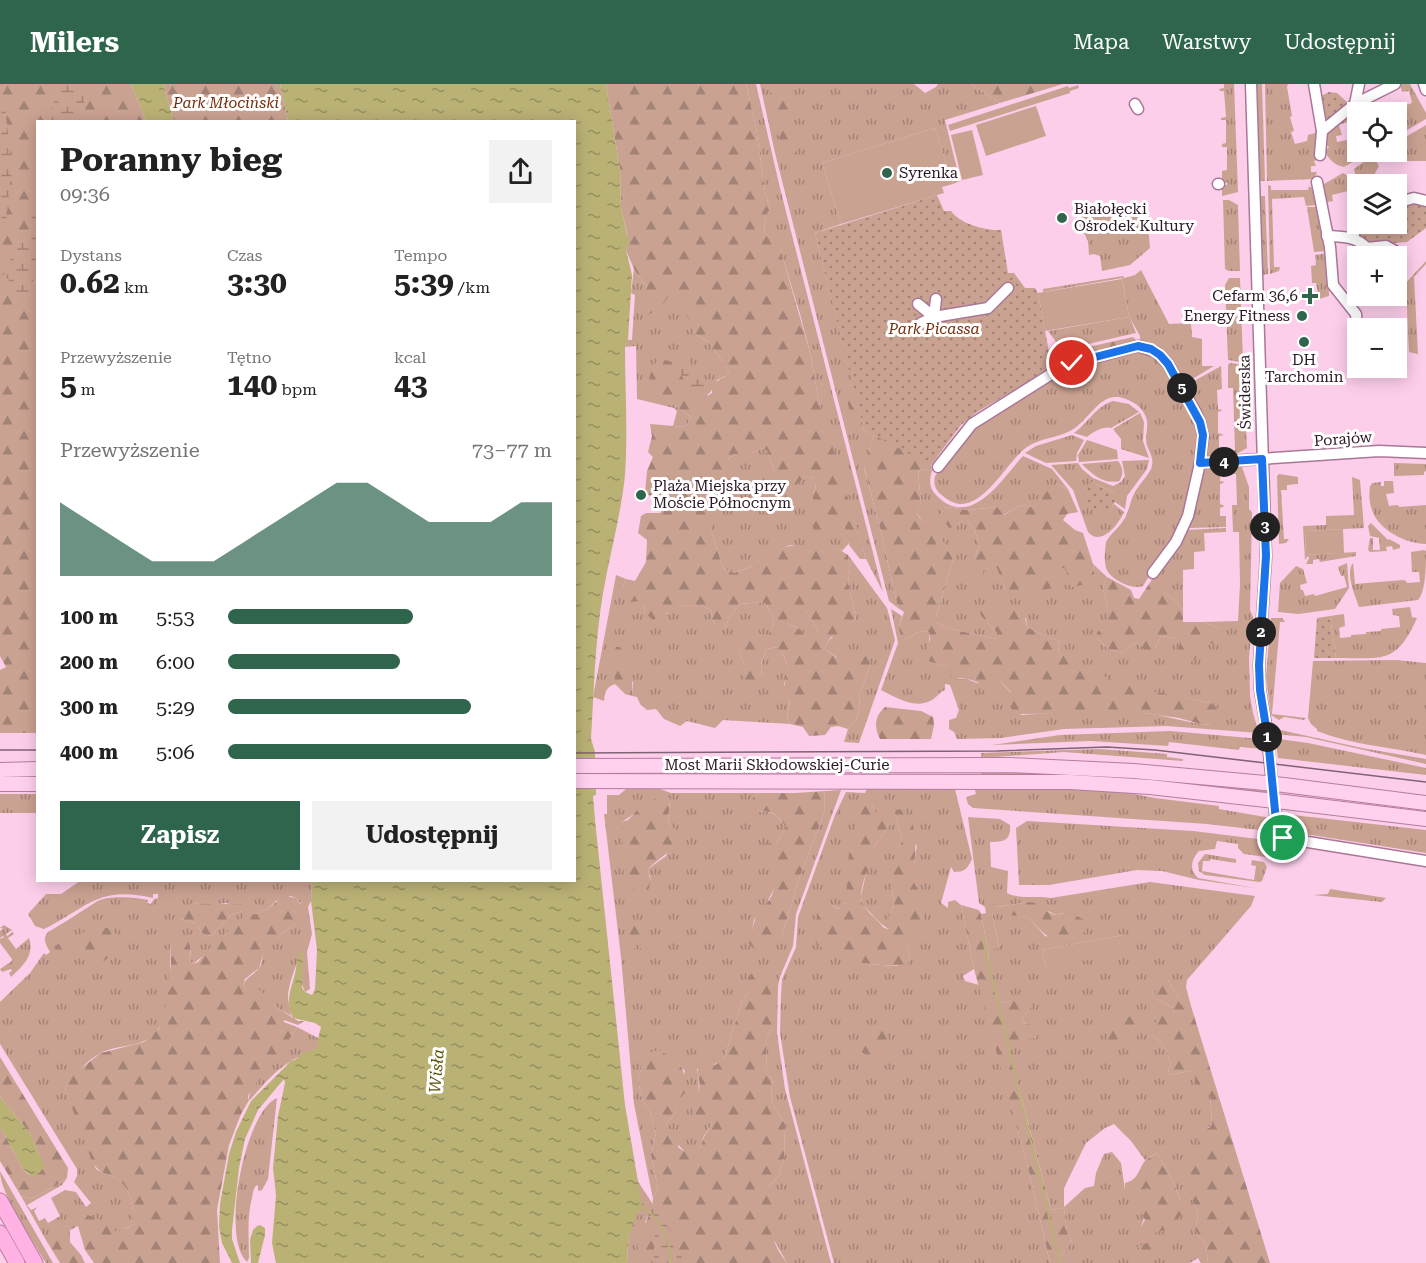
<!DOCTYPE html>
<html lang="pl">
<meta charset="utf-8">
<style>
:root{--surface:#fff;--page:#f2f2f2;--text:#222;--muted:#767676;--accent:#2e654c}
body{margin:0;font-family:"Roboto Serif",serif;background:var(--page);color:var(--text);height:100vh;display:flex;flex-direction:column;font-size:22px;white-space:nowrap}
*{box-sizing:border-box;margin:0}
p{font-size:20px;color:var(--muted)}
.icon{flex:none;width:33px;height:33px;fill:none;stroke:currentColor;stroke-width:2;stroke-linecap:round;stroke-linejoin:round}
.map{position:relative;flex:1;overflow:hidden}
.side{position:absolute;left:36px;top:36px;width:540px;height:762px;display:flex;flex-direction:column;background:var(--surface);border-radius:0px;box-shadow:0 3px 15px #0003}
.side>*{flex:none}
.tools{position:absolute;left:1347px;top:18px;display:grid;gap:12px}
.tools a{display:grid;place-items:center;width:60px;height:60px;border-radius:0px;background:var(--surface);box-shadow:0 3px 15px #0003;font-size:30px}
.pin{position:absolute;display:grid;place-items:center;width:51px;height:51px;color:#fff;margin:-26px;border:3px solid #fff;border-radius:50%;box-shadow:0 2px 6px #0007}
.km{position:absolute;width:30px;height:30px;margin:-15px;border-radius:50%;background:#222;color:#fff;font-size:16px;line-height:30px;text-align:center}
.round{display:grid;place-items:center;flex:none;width:63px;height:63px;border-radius:0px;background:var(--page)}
.summary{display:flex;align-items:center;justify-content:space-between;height:102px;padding:0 24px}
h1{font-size:33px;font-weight:700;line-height:45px}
.figures{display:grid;grid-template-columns:repeat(3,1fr);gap:9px;height:102px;padding:6px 24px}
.figures div{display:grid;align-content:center}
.figures b{font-size:30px;font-weight:700}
.figures small{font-size:16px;font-weight:400}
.figures p{font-size:16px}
.chart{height:168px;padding:12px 24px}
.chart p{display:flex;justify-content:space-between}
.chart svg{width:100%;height:108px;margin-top:6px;fill:var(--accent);opacity:.7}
.button{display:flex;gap:12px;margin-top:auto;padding:12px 24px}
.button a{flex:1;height:69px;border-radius:0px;background:var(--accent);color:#fff;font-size:24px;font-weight:700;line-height:69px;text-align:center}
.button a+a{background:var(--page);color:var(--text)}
ul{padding:0 24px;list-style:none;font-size:20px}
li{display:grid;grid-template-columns:96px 72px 1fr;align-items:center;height:45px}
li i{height:15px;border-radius:8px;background:var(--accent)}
header{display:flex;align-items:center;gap:36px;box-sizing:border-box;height:84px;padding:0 30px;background:var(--accent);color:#fff}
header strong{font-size:28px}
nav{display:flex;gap:33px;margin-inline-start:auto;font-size:21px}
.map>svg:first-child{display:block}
.grass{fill:url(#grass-tufts);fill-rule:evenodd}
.forest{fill:url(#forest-firs);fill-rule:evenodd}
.wetland{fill:url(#wetland-marsh)}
.park{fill:url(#park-dots)}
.garden{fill:#caa292}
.water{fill:url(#water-ripples)}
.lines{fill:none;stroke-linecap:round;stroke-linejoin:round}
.stream{stroke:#bab175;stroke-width:2}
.minor-casing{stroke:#ab7797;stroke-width:13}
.major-casing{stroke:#b57ca0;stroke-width:16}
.highway-casing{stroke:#b57ca0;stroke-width:17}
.minor{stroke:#fff;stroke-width:10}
.major{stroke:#ffd1ee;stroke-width:14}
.highway{stroke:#ffb2e3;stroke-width:15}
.tram{stroke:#806275;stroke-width:1.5}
.major-bridge-casing{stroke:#b57ca0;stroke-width:16;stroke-linecap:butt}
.major-bridge{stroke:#ffd1ee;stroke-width:14}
.route-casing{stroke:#fff;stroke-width:12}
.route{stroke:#1a73e8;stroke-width:8}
.poi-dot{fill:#2e654c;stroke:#fff;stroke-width:2}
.labels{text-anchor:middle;stroke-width:6;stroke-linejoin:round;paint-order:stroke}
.park-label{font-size:15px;font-style:italic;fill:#752c0b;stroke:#fff}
.poi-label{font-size:15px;fill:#2c1825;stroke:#fff;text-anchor:start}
.street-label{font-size:15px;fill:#2c1825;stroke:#fff}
.water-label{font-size:16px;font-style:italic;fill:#595001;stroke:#fff}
</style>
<header>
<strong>Milers</strong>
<nav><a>Mapa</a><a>Warstwy</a><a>Udostępnij</a></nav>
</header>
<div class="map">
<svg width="1426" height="1179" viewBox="0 0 1426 1179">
<defs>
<pattern id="grass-tufts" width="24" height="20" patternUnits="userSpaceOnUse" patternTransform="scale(1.5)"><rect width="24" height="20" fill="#caa292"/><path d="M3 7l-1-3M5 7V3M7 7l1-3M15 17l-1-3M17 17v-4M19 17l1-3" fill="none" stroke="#a48377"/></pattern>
<pattern id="forest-firs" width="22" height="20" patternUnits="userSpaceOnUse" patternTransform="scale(1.5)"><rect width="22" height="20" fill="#caa292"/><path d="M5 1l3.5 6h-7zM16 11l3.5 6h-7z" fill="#a48377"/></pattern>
<pattern id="wetland-marsh" width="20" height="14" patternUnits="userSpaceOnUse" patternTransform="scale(1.5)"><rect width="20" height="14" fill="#caa292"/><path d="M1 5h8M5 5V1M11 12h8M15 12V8" fill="none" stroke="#a48377"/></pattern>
<pattern id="park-dots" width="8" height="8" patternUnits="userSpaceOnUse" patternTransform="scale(1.5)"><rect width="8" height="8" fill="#caa292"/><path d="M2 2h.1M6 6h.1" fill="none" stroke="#a48377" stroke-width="1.8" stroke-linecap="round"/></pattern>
<pattern id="water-ripples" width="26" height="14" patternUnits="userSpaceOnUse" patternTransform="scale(1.5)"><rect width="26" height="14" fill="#bab175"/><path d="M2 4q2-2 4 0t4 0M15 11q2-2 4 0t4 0" fill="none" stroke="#978f60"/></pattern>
</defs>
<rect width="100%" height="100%" fill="#fcceea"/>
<!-- grass -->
<g class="grass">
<polygon points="746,0 756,0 780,104 883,508 866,475 837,381 818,314 811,272 800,230 778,158 767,152 764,147 766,130 770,126 765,107 756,43"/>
<polygon points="760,0 914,0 925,9 936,3 938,0 971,0 1000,19 945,36 960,97 953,100 935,44 822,79 841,140 815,149 853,300 845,304 855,347 864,346 874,351 864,384 880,444 898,524 889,517 775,69"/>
<polygon points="1224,0 1234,0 1238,108 1222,112 1222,101 1227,101 1228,99 1222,98 1222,87 1227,86 1227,63 1222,63 1222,60 1226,59 1226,36 1221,36 1221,34 1226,33 1224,7 1220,7 1219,5 1224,4"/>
<polygon points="1257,0 1262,0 1265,97 1260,97"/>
<polygon points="1265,0 1288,0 1287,3 1292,32 1290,33 1294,47 1291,48 1295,60 1307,57 1308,51 1319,48 1317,76 1314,77 1316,82 1311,82 1311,88 1317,88 1314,95 1267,97"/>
<polygon points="1400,0 1410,0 1426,29 1426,35 1397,52 1396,28 1388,28 1407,24 1406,21 1412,19 1409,7 1402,8"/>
<path d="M1349,31L1350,37L1339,41L1342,51L1336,52L1337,58L1357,54L1358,68H1370L1344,83C1334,81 1330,76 1325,68L1329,63L1324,59L1327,48Z"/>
<polygon points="1426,41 1426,77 1382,77 1379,75 1378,69 1396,68 1397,58"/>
<polygon points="1369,74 1376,77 1379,82 1369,100 1364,100 1356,95 1354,85"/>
<polygon points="1343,89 1353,95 1354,104 1352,106 1332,111 1333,117 1322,119 1321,105 1324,100"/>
<polygon points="1268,101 1271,102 1271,106 1308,106 1309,102 1314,106 1317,121 1306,122 1304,113 1272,115 1274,183 1280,183 1279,187 1270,190"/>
<polygon points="1260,112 1265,112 1268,190 1263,191"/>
<polygon points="1223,116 1229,116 1238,121 1240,187 1229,187 1225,185"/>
<polygon points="1080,122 1147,129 1150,164 1130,181 1102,187 1100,172 1094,170 1089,171 1088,157 1079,139"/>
<polygon points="1307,123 1317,123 1327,167 1314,168"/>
<polygon points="1328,169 1329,212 1319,215 1316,199 1312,199 1311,182 1316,181 1315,171"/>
<polygon points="1426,177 1426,180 1414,193 1418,270 1409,268 1406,206 1402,203"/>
<path d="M634,185L647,204L646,208L662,222L669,210L680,215L695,250L710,259L729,287L726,292L717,296C707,322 691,316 667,316L691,333L686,343L673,342L677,327L674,324L637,315L636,262L625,263L628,256H632L635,211L631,209Z"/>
<polygon points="1141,186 1169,240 1191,239 1192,253 1202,255 1202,282 1214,282 1184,300 1140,259 1140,252 1130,234 1136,249 1062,266 1048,247 1129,233 1122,194 1043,208 1043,205 1123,192 1124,194 1135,191"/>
<polygon points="1229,194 1240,194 1243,277 1241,278 1228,276 1225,201"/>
<path d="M1133,267H1147L1164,279L1198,344V369L1184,434L1143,502C1133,506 1114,497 1108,488C1103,481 1105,466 1106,458C1110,450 1118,445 1123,437C1129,429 1129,421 1133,412C1137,402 1146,395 1151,385C1156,372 1146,367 1146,355C1146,349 1148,343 1147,337C1146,330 1140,322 1134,319C1101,299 1094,334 1070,347C1057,354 1040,354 1027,363C1004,379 977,442 943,412C936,407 933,401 935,392L977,339L1057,289Z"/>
<polygon points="1230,279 1243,281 1247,364 1233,372 1231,367 1235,366 1233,304 1228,304 1228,281"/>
<polygon points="1221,282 1222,305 1217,306 1218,325 1223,326 1218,328 1218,349 1224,351 1219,352 1219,368 1224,368 1224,373 1205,375 1205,364 1185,302"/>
<path d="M1113,317L1129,320L1139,328L1111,344C1104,342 1093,348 1087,353L1074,349C1088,339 1096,322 1113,317Z"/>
<polygon points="1140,329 1144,338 1143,357 1149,374 1121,365 1121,355 1113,345"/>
<polygon points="1072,351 1084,356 1077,369 1076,377 1046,379 1025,369 1036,362"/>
<polygon points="1087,356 1117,366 1118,375 1079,378 1078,371"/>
<polygon points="762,364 767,367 774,386 799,399 805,392 813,394 816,401 813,413 813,429 830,438 837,436 844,443 851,457 842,467 835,464 790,461 777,467 763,470 755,481 734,489 723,484 710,442 706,419 713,408 716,401 723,394 727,376 735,370 750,370"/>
<path d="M1023,372L1052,385L1068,405L1057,400L1033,423L1021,421L1003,431L996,423L967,426L945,423L940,431L956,442L963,436H967L975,447L980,461L974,475L983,485L997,483L1005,505L1064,484L1067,489L1095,494L1093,480L1107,493L1103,504L1108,524V542L1098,548L1097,554L1108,565L1123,569L1134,559L1155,564L1161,552L1175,554L1180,559H1196L1220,544L1203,538L1238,537L1240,500L1239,448H1233L1232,421H1237L1236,390H1231L1232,383H1242L1249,403V425L1252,428L1250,526L1253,533L1249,573L1250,612L1253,629L1259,649L1167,642L1064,645L1001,654L957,655L954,648L949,645V636L956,634L959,626L950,601L945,600V606C939,608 937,614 930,617C913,625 896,613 881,606L898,559L891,525L902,532L899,543L906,555L920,547L929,548L930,578L946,582L958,595H967L977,599L1000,597L1011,609L1021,631C1061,628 1102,627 1143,629C1167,631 1189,640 1212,641L1210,619C1188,613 1166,611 1145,607C1115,600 1084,584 1058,569L1060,557L1047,553L1027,543L1026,534L981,532L997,549V555L946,544L936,538V533L953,476C952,470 936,447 931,443C926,438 921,437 917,429L921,418L918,388L921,385L932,387C929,397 929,404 937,412C971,446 1002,395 1023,372Z"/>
<path d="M1149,376L1147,385L1127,412L1125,425L1115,418V409L1091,398L1099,426L1107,431L1114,420L1124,428C1119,440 1101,463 1088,448L1073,406L1051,381L1078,379L1082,385L1093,394L1113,402L1121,398L1125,392L1122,377Z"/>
<path d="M1118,377C1123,383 1124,391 1119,397C1104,401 1092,390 1082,380Z"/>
<polygon points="1394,379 1426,380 1426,387 1424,388 1424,391 1394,392"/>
<polygon points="1221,382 1220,397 1225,398 1220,400 1220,420 1225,422 1220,424 1220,432 1226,432 1226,443 1190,444 1188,442 1202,384"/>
<polygon points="1279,390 1298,393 1298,400 1287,401 1287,406 1281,406 1284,455 1289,455 1286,459 1279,460 1277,392"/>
<polygon points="1352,393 1360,396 1364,444 1305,447 1306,471 1356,468 1356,472 1320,478 1319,475 1313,476 1313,480 1306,480 1309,474 1308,472 1305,476 1303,442 1326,441 1326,432 1354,431"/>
<path d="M1384,397H1393L1394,409L1386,410L1389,422L1398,421L1399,423L1426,421V460C1407,460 1378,446 1372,426C1369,418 1369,410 1370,402L1373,399L1381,398V402H1384Z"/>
<polygon points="1371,439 1388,456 1389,455 1400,461 1400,464 1393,466 1392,462 1386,463 1387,467 1370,468 1368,466 1370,454 1373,454 1373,466 1380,466 1379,454 1370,452 1368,442"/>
<polygon points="1226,444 1226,448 1204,449 1205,467 1194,468 1194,485 1183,486 1183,526 1171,513 1162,507 1157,488 1185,446"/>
<path d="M1424,466L1426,467C1426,482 1426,507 1418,516L1359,523C1355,511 1345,489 1353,479L1355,500L1403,496L1406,497L1407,499L1420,498L1419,488H1412L1411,468Z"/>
<path d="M848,471L887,524L895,556L859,659L844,658L848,645L856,636L860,624L859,613L871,578L837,573L826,566L825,562C833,549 846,545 856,535L848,498L850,485Z"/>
<polygon points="1347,479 1349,504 1335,525 1298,530 1278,528 1280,499 1296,482 1303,485 1307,499 1300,501 1301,506 1303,506 1305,512 1314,510 1315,512 1347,503 1344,492 1341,492 1338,483"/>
<path d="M616,491L626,495L623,502L643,521L645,529L666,530C679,519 693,519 710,525L715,541L726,544L729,533L740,520L764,518L771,528L774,539L768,551L748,549L738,566L744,579V594H762L761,581L767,565L777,563C787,574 791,586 784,600L790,615L787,635L790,640L723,636L715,644L687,637L680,642L664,635L656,625L647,626L640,620L637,613L632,612L633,598L616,588L615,600C606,603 605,608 604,617L593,613Z"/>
<path d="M1410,523L1412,533L1417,534C1396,581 1382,574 1336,574L1330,532L1344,530L1345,542L1339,544L1340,554L1351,553V551L1366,550V548L1381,547V545L1400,543L1399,532L1393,531L1392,525Z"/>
<polygon points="786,527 806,527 818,546 813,557 807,559 801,546 787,539"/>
<polygon points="1271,534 1282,534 1285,538 1280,538 1272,630 1306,634 1304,636 1284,633 1279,636 1271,631 1266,593"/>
<path d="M1397,576L1426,579V671C1390,663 1352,661 1317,647V645L1311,640L1308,634L1313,577Z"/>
<polygon points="1276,645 1362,664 1426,675 1426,680 1306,653 1275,650"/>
<polygon points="1170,647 1261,655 1262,665 1240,663 1239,666 1169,658 1168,662 1091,657 992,661 1060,651"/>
<polygon points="1279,655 1308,659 1426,684 1426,691 1278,674 1276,660"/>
<polygon points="1100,665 1167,670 1167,673 1183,675 1183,677 1064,668 981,674 981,669"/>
<path d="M981,687C1077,689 1171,697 1266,707V710L1107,694L981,690Z"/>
<path d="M954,701L972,775C967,785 965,788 954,788L951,783L941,819L948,824V818L955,816L961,821L974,885L963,892L965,897L979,901L1029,1088L1050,1179H834L790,1013L780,949L781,911L782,895L796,863L798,833L835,731L846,708L865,709L868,703ZM872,720L875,728L890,740L871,767L861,812L862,821C870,827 881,842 889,845V834L895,817C890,810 894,799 890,789L902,757L895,730L917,762L911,796L917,802L909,858L907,863L910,875L897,882L866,880L831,821L840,825L845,821L848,809L847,805Z"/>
<polygon points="991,703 1064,705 1129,709 1155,714 1219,722 1219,725 1271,734 1270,744 1268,747 1207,740 973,724 968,720 966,713 976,710 975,706 990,706"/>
<path d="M626,705H660L671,709H759L753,713L755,728C773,726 777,730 786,744L776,759V801L765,822L754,836L752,847L761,858L782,851L800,792L824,730L825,707L841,706L796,830L793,862L780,893L778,902L777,949L785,1005L831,1179H787L774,1156V1145L768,1111V1103L779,1092L784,1074L785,1040L773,1021L771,1007L773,996L766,989L767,955L771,945L750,906L742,917L724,975L721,978L697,985C701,1002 697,1019 696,1037H712C711,1045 706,1047 703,1054C702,1057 702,1061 701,1064C689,1086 670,1048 666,1039L675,1030L685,987L676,977L642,981L638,997L643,1018L650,1027L656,1049L651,1071L658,1104L653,1115L634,1020L621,873L604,730H607V711H619ZM670,714L668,738L674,745L666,772L648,785L651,797L622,738L635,729Z"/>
<rect x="0" y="710" width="37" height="19"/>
<polygon points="1284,730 1426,746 1426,769 1286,747 1283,743"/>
<path d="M968,733L1000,735L1010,741C1011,757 1004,758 990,758L991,783L1008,787L1007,809C1021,816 1036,811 1051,814L1150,798L1255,812L1251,822L1187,896L1186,903L1191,922L1180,921L1179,915L1168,896L1158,916L1175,925L1174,932L1151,951L1162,959L1171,980L1168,986L1170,991L1194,986L1210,1010L1212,1040L1197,1055L1203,1070L1191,1114L1198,1130L1195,1147L1206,1160L1208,1179H1201L1198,1174L1190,1179H1060L1059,1174L1072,1157L1067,1148L1064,1124L1051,1126L1007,958L1037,953L1021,935L1031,923L1011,917L1001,919L997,917L989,883L988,866L999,863L992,828L1028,833L1046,853L1063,829L1056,831L1029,818L996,823L990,819L985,823L979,819ZM1123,851L1047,883H1046L1042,866ZM1114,1040L1131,1057L1145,1076L1157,1069L1172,1095L1180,1115L1141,1143L1153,1109L1147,1104L1125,1106L1121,1079L1112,1068L1104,1070L1096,1089L1094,1102L1085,1104L1064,1123V1104L1086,1059L1105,1044Z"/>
<path d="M1027,737L1193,747L1266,756L1271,762L1270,769L1266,773L1244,770L1238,764V760L1217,757L1215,765L1199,767C1191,775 1189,786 1198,794L1255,804L1199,796L1162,787L1137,786L1049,801H1019L1016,744Z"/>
<polygon points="1205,770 1236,775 1236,779 1210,775 1210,777 1203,777 1202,787 1254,796 1256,782 1251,781 1252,776 1264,778 1267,783 1262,797 1259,798 1205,791 1199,787 1198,779"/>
<path d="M232,796L312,797L311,817L308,823L312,850L307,868L310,905L305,908L301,898L303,868C297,876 288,902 288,913C288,919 291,926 291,932C286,928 279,926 274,921C264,911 261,907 246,905L243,901C247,892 254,891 259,884C262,881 262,875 263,871C269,858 283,848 294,841L301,820L296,814L291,812L276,817L268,825L256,830L193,880L189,876L191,867L170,856C171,878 170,925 159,944C147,965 120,959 101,969C86,977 73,991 65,1005L96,1085C104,1090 116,1092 122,1098C131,1107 134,1128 134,1140L121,1147H113L105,1143L69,1139C61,1146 54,1150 48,1159L59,1179L21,1112L31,1115L54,1103L67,1094L62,1101L27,1121L31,1126L38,1123L34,1127L39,1137L45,1134L48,1139L60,1132L51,1114L65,1106L76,1108L86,1123L91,1119L74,1098L77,1092V1085L0,960V918L30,889L44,869L46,871L50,868C46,861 42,855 48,848C64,839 82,827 96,818C107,811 135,813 148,816L147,819L151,820L154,815L158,814V810H153V814C98,801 87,824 44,845L35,842L28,830L46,810H61L80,797ZM192,819L209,821L227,819L242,827L231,831L212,851L207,852L202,849L195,839L181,835Z"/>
<polygon points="1330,805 1386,814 1382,818 1313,811 1328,810"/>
<path d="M4,841L12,846L6,850L7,852L13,848L14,850L8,854L16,865L29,854C35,871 23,882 11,893L9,889L12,887L11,885L2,888L0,885L12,877V875L0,859V855L4,853L3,852L0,854V847L3,844H0Z"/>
<path d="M297,943L318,954L319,962L317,965C283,977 271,992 248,1018C250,994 285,965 297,943Z"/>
<path d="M277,1014L268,1095L262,1106L258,1107V1102L257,1101C252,1105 253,1112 251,1118C247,1136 249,1155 249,1174L247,1178C220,1154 245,1027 277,1014Z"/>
<path d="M0,1087L53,1179H46C33,1157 0,1110 0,1087Z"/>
<path d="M642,1121L652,1124L645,1138L655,1177L677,1179H628C626,1157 631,1140 642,1121Z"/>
</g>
<!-- forest -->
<g class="forest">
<polygon points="0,0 131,0 146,37 38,38 37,649 0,649 0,586 6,583 0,572"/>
<polygon points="163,0 280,0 288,37 174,37"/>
<path d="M606,0H746L756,43L765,107L770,126L766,130L764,147L767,152L778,157L811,272L818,314L866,475H860L849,461L850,457L844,443L837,437L830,438L828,450L819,453L813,450V413L816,402L813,394L805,392L799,399L793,402L774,386L767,367L762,364L750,370H735L728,375L723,394L716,401L706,419L714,432L710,442L723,484L734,489C741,486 751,484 756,479C760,476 760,471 765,469C792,460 823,452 848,471L850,485L848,498L856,535L840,552L831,553L825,562L826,566L836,573L845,568L866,572L871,578L859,613L860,624L856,636L848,645L838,642L831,643L825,651L809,652L803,643L790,640L787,635L790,616L784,608C785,588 794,582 777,563L767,565L761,580L762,594L758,602L750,601L744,594V579L738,566L741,556L748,548L768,551L774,539L771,528L764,518L740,520L729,533L726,544L721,546L715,541L710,525C681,515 677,525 653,536L645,529L643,521L637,517L627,519L623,502L626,495L635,497L646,478L647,456L638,449L641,432L646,429H660L664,424L653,413L645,409L647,387L653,373L648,368L652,352L650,340L686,343L691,333L667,316L651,313C646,298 650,287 659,274L675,279L690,307L701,316L712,309V300L726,292L729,287L710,259L695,250L679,215L669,211L662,222L645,233L643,212L647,204L634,185L626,166L628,153L621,124L620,86ZM787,527H806L818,546L813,556L808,558L801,546L787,539Z"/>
<polygon points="971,0 1063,0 1000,19"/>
<polygon points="781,3 785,6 797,71 785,79 770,12 770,6"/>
<polygon points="1133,253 1136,256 1134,262 1057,283 1054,276 1066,268"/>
<polygon points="853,300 864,346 855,348 844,304"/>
<path d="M901,350L937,373L931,381L932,387L921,385L918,388L921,418L917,430C921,437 926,438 932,443C936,447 952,470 953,476L936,533V538L946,544L997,555V549L981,532L980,524L1003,523L1023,525L1027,543L1047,553L1060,557L1058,569L1105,593L1143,606L1180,612L1210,619L1220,626L1217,637L1212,641L1200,640L1179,634L1144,629L1014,630L1009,620L1011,608L1000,597C982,606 983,598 967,595C963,594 958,595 952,594L946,582L930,578L925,571L930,556L929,548L920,547L906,555L901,553L899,543L904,528L898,524L880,444L864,383L874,351Z"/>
<polygon points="1057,400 1068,405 1078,428 1067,430 1063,436 1075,446 1083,449 1093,480 1095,494 1090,499 1073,503 1065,498 1067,489 1064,484 1059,486 1053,504 1016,511 1005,505 997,484 984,485 981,498 972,495 974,475 980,461 975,447 967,436 963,436 956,442 949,444 940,431 945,423 967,426 997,423 1004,431 1021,421 1033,423 1039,412"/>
<polygon points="1157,488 1164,494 1162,507 1171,513 1183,526 1183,538 1203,538 1220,544 1222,552 1211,560 1203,555 1197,559 1198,572 1191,578 1183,578 1177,568 1180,559 1175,554 1161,552 1155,564 1147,569 1140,561 1134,559 1123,569 1108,565 1097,554 1097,548 1108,542 1108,524 1103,504 1107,493 1131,506 1134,514 1139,515"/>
<path d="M616,563H620C630,579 633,593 632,612L625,610L615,600L614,570Z"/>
<path d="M885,623L921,627L933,633L934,641L931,655H880C874,643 874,633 885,623Z"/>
<path d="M825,707L824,730L800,792L782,851L772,861L761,858L754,865L741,851L743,846H752L758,826C779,814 776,791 775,771L764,776L759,768L762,760L776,759L786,744C777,729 773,726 755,728L751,725L753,713L759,709H795Z"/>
<path d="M663,712L670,714L668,738L674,745C672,773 665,768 648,785C651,798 651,807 641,816L637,814L636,807L624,794L622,738L628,736L644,719Z"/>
<path d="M867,716L872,720L875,728L889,727L890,740L871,767L874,773C868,782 858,808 862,819C864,825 879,837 884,844L889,845V834L895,817C890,810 894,799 889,789L902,757L895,730L896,726L902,725C922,743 915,772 912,796C925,811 928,834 917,852C914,858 910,857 907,863L910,875L907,881C880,883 831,879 813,855C815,840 815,827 831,821L839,825L845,821C848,810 846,800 847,788C849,763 855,739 867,716Z"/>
<path d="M283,812L296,814L303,824L294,841L282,849L269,863L263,871L259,884L245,895L243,901L246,905L259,906L266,911L276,923L298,937H304L298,941L284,936V938L297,943L285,962L258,996L248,1012V1018L241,1030L229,1061L217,1126L220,1179H94L85,1166L78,1142L70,1146V1158L81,1171L85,1179H60L48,1159L50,1151C56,1148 61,1146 66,1141C69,1137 69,1133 74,1131C81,1128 96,1133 101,1137C114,1149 118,1150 134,1140C134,1128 131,1106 121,1098C109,1086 101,1095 91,1075L65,1005L68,996L72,991L101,969L144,958L159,945L165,925L171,879L170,856L176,851L185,852C191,860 191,866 189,876L193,880L198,878L214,859L246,831L256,830L268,825Z"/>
<path d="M990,818L997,823L1029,818L1042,820L1048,828L1055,831C1068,828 1077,830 1087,838L1085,848C1050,857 1053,860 1028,833L986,829L985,823Z"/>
<path d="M192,819C210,821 227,819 244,821L242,827L231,831L212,851L207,852L202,849L195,839L181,835L178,831Z"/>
<polygon points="961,821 979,826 981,830 988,866 989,883 997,917 1001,919 1011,917 1019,910 1030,913 1031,923 1021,935 1025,940 1034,941 1039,947 1037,953 1007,959 1051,1126 1064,1124 1067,1148 1072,1157 1059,1174 1060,1179 1050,1179 1029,1088 974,885"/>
<path d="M96,841C117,845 126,854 110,872C107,875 102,879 98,879C90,880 82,872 75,872C70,872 65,876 61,876L54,863L60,859L67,860L72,858C77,851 88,845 96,841Z"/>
<polygon points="633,841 647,843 647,865 641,865 637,860 633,867 628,866 627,847"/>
<path d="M762,884L766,887L772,901L771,945L767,955L766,989L773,996L771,1007L773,1021L785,1040L784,1074L779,1092L768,1103V1111C774,1117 783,1126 780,1136C778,1143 773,1145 774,1153C774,1162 782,1172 787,1179H677L657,1151L654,1169L655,1177L646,1178L639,1174L637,1158L652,1124L653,1115L658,1104L651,1071L656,1049L650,1027L643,1018L638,997L642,981L648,969L659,966C682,980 685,981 686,1008L679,1015L675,1030L666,1039L669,1045L678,1046L682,1051L678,1063C684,1068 694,1074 700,1065C702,1062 702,1058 703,1055C706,1048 711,1045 712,1037H696C687,1021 696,1019 699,1005C701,999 697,992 698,986C698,981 703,979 708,977L715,981L724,975L742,917L750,906L748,894L755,885Z"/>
<path d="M1162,896H1168L1179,915L1180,920L1191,922L1270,1179H1208L1206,1160L1195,1147L1198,1130L1191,1114L1190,1085C1204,1073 1203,1072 1197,1055L1201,1046L1209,1044L1212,1040L1210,1010L1197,1005L1194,986L1170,991L1168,986L1171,980L1162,959L1151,951L1152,943L1161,932L1174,931L1175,925L1158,916L1155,907Z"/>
<path d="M1132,932L1142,943C1135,956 1131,962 1117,965C1104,957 1104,945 1115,935Z"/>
<polygon points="876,942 888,949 888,971 879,977 861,968 859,962 870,959 867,945"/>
<polygon points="0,973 68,1084 67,1094 54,1103 31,1115 21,1112 0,1077 0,1042 23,1085 29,1091 40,1088 42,1077 29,1048 0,1013"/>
<path d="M1157,1069L1172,1095L1184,1126C1175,1143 1160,1152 1141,1148V1143L1145,1136L1139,1125L1152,1109L1147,1104L1128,1111L1125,1106V1099C1138,1096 1138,1087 1144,1078C1147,1074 1153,1072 1157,1069Z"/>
<polygon points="1181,1145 1187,1148 1187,1154 1161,1165 1151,1173 1137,1163"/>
</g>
<!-- wetland -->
<g class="wetland">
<polygon points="60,0 90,0 78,37 51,37 54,17"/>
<polygon points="0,11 4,17 12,82 6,137 0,144"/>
<polygon points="37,108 37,188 20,225 16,207 3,188 29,146"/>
<polygon points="682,275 688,276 708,305 707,313 701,317 690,307 675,279"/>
<path d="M637,1096L675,1154L684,1179H655C651,1157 661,1152 647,1129L639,1127L629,1158L630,1136Z"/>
</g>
<!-- park -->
<g class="park">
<polygon points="1329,8 1337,9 1348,19 1325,38 1319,13"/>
<path d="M937,111L944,127H951C960,140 986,147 1001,146L1008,189H1014L1025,204H1035L1038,209L1052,284L977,328L961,341L931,381L864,346L815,149Z"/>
<polygon points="1408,117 1426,121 1426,144 1407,158 1370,161 1359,151 1359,140 1396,140 1397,121"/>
<polygon points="1091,398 1115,409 1116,416 1107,432 1099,426 1097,429 1081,417"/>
<polygon points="1330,532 1336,574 1314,574 1317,534"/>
</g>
<!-- garden -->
<g class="garden">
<polygon points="1078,1 1079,4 1070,7 1070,9 950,47 948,41 1068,2 1069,4"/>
<polygon points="1036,22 1046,52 986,72 976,41"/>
<polygon points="935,44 953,100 942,103 944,109 841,140 822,79"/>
<polygon points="972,46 983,91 962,96 951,51"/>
<polygon points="1122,195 1129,233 1045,247 1038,209"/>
<polygon points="1343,445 1344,469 1306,471 1305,447"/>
<polygon points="992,828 999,864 988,866 981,830"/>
<polygon points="1123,851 1126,869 1046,883 1042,866"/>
</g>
<!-- water -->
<g class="water">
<polygon points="131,0 163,0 174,37 146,37"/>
<path d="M280,0H606L620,86L621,124L629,159L626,166L632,191L628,256L625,263C625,306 628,348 625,391C621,431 610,469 603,509C595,557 594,606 591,655L595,668L596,711L593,712L595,736L625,1021L642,1121C631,1140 626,1157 628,1179H276L272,1159L276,1111L273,1084L278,1032L285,999L284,995L258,1026L245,1055L239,1084L232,1146V1155L240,1179H232L222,1159L219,1143L220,1120L229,1070L236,1048L251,1017L291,977C297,976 297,973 302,970C308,966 314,968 319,962L317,959L321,943L315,939L293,934C284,915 292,905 296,885C297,878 297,873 301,866L303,868L302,904L305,908L312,911L315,905L317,866L311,817L312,797L574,796V38L288,37Z"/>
<polygon points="0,1013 29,1048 45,1083 33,1094 23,1085 0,1042"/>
<polygon points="260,1141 265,1144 265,1151 258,1179 251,1179 250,1156 253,1146 257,1142"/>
</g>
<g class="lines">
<!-- stream -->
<g class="stream">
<polyline points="982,852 1060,1179"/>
<path d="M640,1125L644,1124C663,1136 669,1158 672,1179"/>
</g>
<defs>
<g id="minor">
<polyline points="1251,0 1266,473 1259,581 1260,606 1266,641 1277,747 1278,752 1283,754 1426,777"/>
<polyline points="1314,0 1322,47 1320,71"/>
<polyline points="1424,0 1426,6"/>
<polyline points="1135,20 1138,25"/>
<polyline points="1355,20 1395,0"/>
<polyline points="1322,47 1355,20 1359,0"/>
<polyline points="1317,98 1330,163 1333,201 1356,230 1358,253"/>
<polyline points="1218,100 1219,100"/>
<polyline points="1396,119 1414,114 1426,117"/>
<path d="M1327,152C1343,153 1356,152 1367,164L1386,162L1395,167L1399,177V205"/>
<polyline points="1353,154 1358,135"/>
<polyline points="918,220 934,233"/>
<polyline points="934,233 936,215"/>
<polyline points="921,239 934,233 988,224 1008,204"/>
<polyline points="1200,379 1379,367 1426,369"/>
<polyline points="938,383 972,340 1064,282 1138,262 1156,268 1168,280 1195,327 1200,338 1203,352 1200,379 1188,432 1176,458 1153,489"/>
</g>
<g id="major">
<polyline points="574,682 1010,681 1134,687 1265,699"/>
<polyline points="0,686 38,685"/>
<polyline points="574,697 1071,698 1150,703 1266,716"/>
<polyline points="0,700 38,700"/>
<polyline points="1284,701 1426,719"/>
<polyline points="1285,718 1426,735"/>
</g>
<g id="highway">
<polyline points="0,1117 35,1179"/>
<polyline points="0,1149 17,1179"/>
</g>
</defs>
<!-- minor casing -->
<use href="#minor" class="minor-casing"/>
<!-- major casing -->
<use href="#major" class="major-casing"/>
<!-- highway casing -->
<use href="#highway" class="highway-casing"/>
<!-- minor -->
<use href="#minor" class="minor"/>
<!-- major -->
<use href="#major" class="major"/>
<!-- highway -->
<use href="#highway" class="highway"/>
<!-- tram -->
<g class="tram">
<polyline points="0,666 38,666"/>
<polyline points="574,669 997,667 1107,663 1155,666 1426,698"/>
</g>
<defs>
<g id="major-bridge">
<polyline points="1265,699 1284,701"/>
<polyline points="1266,716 1285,718"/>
</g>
</defs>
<!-- major-bridge casing -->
<use href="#major-bridge" class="major-bridge-casing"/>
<!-- major-bridge -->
<use href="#major-bridge" class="major-bridge"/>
</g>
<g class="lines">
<defs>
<polyline id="route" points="1072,279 1138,262 1151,265 1160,271 1168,280 1200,338 1203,351 1200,379 1262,375 1266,472 1259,581 1260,606 1268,655 1277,747 1278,752 1283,754"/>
</defs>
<!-- route casing -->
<use href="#route" class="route-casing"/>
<!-- route -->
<use href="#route" class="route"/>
</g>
<!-- markers -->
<g class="poi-dot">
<circle cx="887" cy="89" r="6"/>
<circle cx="1062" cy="134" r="6"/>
<path d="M1307 203h6v6h6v6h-6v6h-6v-6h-6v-6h6z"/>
<circle cx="1302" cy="232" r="6"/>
<circle cx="1304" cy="258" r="6"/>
<circle cx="641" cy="411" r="6"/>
</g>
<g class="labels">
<!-- park labels -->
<g class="park-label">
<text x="226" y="24">Park Młociński</text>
<text x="934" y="250">Park Picassa</text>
</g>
<!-- poi labels -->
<g class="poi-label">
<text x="899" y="94">Syrenka</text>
<text x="1074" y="130">Białołęcki<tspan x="1074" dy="17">Ośrodek Kultury</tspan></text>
<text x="1298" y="217" text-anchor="end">Cefarm 36,6</text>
<text x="1290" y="237" text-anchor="end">Energy Fitness</text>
<text x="1304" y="281" text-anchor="middle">DH<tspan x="1304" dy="17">Tarchomin</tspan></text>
<text x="653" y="407">Plaża Miejska przy<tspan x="653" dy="17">Moście Północnym</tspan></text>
</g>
<!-- street labels -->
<g class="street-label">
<text transform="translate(1245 308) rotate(-91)" y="5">Świderska</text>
<text transform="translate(1343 355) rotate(-4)" y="5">Porajów</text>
<text x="777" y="686">Most Marii Skłodowskiej-Curie</text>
</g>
<!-- water labels -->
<g class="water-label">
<text transform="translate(436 987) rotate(-85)" y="6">Wisła</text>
</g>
</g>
</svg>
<div class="tools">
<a><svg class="icon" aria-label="locate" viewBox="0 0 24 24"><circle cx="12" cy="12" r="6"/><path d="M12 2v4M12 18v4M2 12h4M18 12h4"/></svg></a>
<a><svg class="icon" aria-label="layers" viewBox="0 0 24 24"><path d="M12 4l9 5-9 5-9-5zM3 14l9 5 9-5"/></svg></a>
<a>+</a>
<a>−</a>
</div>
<div class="pin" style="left:1283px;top:754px;background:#1e9e55"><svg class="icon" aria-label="arrive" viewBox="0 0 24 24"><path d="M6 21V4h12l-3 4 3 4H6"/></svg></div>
<div class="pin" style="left:1072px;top:279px;background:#d93025"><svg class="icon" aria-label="check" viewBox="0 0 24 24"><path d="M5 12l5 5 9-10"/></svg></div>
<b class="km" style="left:1267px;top:653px">1</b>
<b class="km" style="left:1261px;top:548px">2</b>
<b class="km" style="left:1265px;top:443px">3</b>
<b class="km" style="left:1224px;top:378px">4</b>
<b class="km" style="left:1182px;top:304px">5</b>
<section class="side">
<div class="summary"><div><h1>Poranny bieg</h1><p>09:36</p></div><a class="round"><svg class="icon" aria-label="share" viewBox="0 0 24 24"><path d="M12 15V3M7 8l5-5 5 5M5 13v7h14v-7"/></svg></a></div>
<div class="figures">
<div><p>Dystans</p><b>0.62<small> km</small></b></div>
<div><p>Czas</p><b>3:30</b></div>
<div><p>Tempo</p><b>5:39<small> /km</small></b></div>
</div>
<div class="figures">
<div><p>Przewyższenie</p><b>5<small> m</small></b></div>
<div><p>Tętno</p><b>140<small> bpm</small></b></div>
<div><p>kcal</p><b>43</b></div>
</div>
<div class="chart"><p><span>Przewyższenie</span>73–77 m</p>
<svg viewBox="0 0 160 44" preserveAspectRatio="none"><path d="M0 44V14L10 22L20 30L30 38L40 38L50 38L60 30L70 22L80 14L90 6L100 6L110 14L120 22L130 22L140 22L150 14L160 14V44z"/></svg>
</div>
<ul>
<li><b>100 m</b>5:53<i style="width:57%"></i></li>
<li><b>200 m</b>6:00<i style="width:53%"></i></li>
<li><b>300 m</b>5:29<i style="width:75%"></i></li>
<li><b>400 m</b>5:06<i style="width:100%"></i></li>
</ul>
<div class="button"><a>Zapisz</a><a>Udostępnij</a></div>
</section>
</div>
